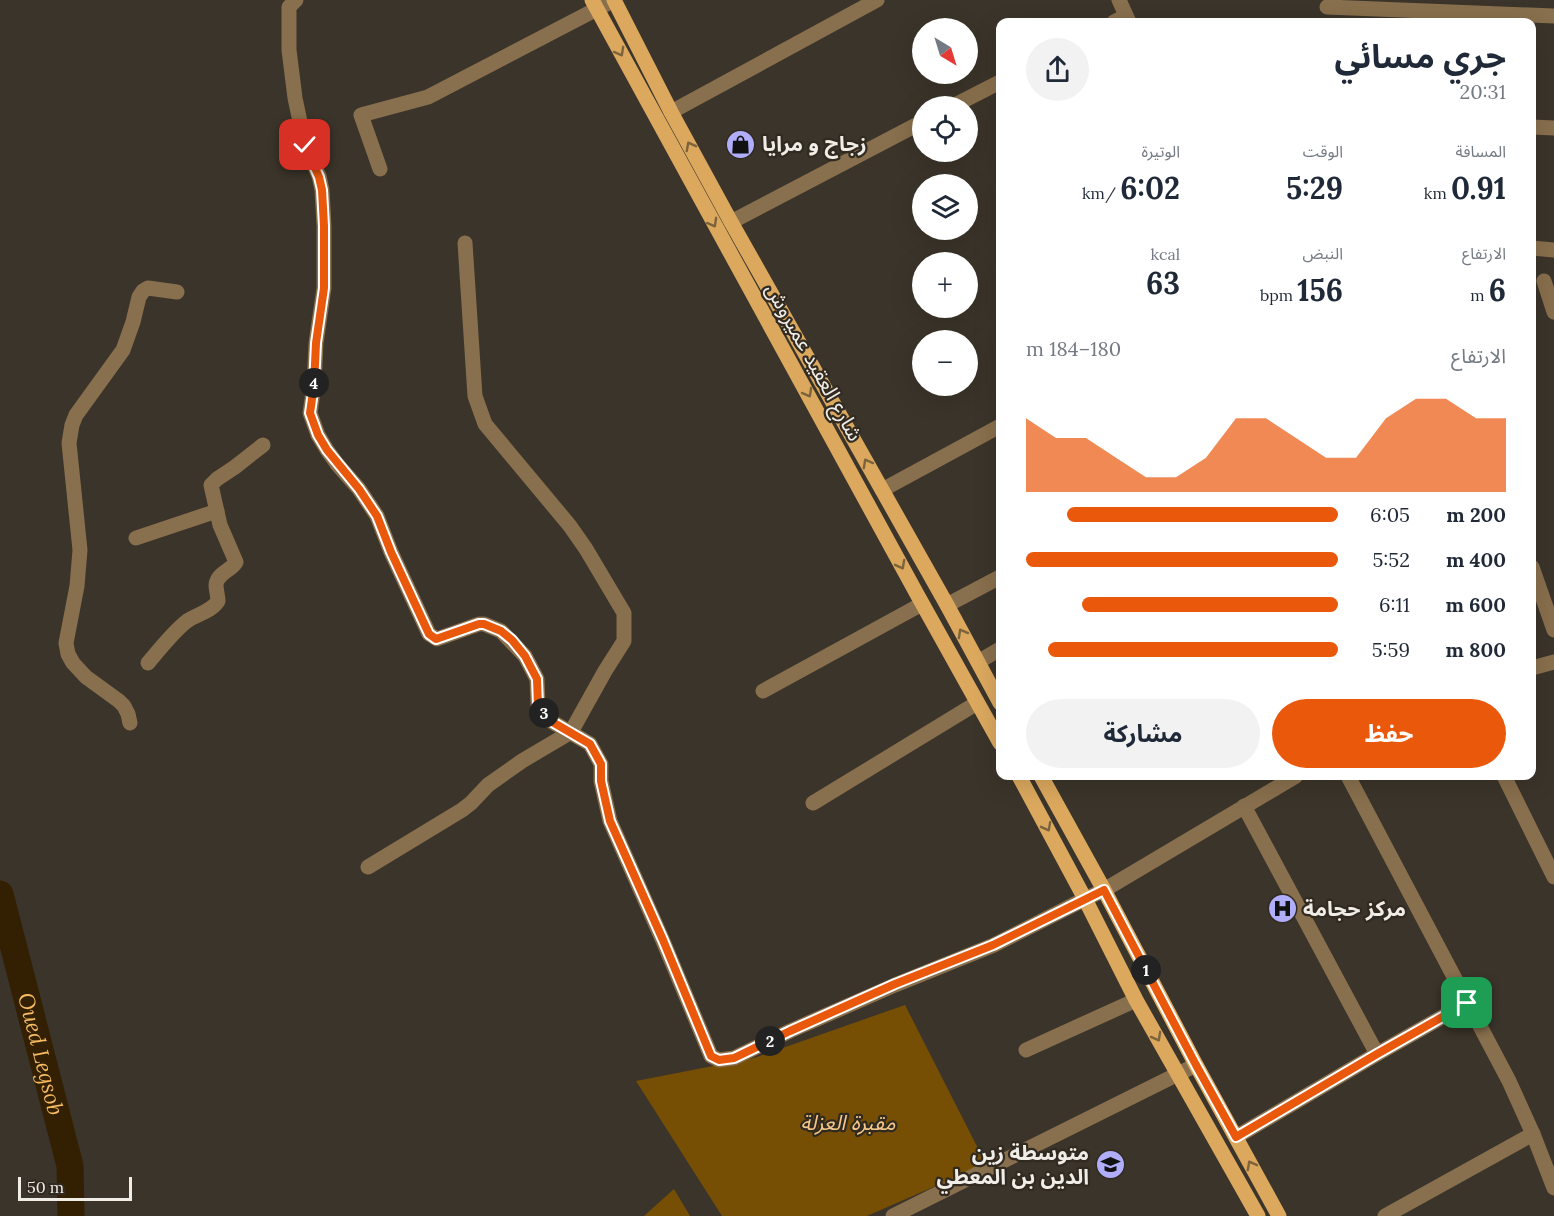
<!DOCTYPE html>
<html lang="ar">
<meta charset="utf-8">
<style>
:root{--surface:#fff;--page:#f2f2f3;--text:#1f2937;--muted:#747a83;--accent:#ea580c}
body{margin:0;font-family:Lora,"Noto Sans Arabic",serif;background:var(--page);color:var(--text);direction:rtl;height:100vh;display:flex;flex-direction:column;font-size:22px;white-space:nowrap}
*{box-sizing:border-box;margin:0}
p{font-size:20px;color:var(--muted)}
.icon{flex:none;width:33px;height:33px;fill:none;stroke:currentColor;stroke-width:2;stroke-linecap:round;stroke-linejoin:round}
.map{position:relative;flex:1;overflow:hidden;direction:ltr}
.side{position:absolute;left:996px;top:18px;width:540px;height:762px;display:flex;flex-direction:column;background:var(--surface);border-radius:12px;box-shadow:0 6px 24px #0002;direction:rtl}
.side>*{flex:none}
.needle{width:39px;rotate:142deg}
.controls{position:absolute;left:912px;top:18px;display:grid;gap:12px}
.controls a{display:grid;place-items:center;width:66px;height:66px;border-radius:50%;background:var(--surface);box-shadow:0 6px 24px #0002;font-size:30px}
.scale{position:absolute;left:18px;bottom:15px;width:114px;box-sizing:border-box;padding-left:6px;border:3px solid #f0ece6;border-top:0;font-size:16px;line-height:21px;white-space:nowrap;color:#f0ece6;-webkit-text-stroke:4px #312a21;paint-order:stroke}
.pin{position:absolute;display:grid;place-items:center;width:51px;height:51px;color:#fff;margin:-26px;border-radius:12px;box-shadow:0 3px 9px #0006}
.km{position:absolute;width:30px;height:30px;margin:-15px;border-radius:50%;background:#222;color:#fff;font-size:16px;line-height:30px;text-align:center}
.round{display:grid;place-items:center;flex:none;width:63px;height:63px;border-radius:32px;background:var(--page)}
.headline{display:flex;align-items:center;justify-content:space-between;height:102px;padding:0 30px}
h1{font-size:33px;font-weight:700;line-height:45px}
.stats{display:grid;grid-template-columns:repeat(3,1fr);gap:9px;height:102px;padding:6px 30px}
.stats div{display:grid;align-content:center}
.stats b{font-size:30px;font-weight:700}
.stats small{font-size:16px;font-weight:400}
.stats p{font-size:16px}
.chart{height:168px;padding:12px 30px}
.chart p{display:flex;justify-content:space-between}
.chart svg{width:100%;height:108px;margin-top:6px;fill:var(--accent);opacity:.7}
.action{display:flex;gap:12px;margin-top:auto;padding:12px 30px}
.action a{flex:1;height:69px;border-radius:36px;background:var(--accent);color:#fff;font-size:24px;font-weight:700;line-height:69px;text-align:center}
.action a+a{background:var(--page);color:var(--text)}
ul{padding:0 30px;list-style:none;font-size:20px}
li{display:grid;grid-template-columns:96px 72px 1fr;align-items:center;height:45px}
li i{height:15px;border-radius:8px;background:var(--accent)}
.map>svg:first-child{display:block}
.green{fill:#774f04}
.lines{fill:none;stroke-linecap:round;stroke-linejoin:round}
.river{stroke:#332003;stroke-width:27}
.minor{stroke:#886f4d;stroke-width:15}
.tertiary{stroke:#886f4d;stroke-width:15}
.primary{stroke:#dba85e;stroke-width:15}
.oneway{stroke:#7d633c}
.route-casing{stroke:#fff;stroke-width:12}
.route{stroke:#ea580c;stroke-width:8}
.labels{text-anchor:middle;stroke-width:4.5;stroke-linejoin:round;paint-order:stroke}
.poi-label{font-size:21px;font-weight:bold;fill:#f0ece6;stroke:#312a21;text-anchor:start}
.street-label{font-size:21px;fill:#f0ece6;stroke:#312a21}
.park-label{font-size:21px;font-style:italic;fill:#f4c788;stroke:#312a21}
.water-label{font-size:22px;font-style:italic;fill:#f6ba61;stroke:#312a21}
</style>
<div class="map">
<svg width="1554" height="1216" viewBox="0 0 1554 1216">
<rect width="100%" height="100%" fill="#3b342a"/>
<!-- green -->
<g class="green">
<polygon points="905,1005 986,1164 867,1216 722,1216 636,1081 754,1058"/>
<polygon points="674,1189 690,1216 644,1216"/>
</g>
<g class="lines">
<!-- river -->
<path class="river" id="s1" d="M0,894L70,1166L71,1216"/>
<!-- minor -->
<g class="minor">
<polyline points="296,0 289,7 289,50 295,98 305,145 319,176 322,190 324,226 324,288 316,343 314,385 310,413 318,435 327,450 337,464 359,489 377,516 391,552 429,634 437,639 479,624 484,624 501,631 525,656 537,679 538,705 549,720 590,744 601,764 601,781 610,821 663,941 711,1056 719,1060 734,1058 790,1031 895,985 994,945 1085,899"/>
<polyline points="1327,7 1554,16"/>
<polyline points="1114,22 1126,16"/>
<polyline points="953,106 1000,82"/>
<polyline points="671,112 877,0"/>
<polyline points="1532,127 1554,128"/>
<polyline points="380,169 361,115 428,97 614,0"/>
<polyline points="731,222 922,122"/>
<polyline points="1532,248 1554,250"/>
<polyline points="1544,281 1554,312"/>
<polyline points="882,490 1000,426"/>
<polyline points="136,538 217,511"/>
<polyline points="1532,567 1554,630"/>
<polyline points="947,605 1000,577"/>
<polyline points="978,662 1000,649"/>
<path d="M148,663C160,649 172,633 187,621C197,614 211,612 218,601C218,596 216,590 216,585C217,573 231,571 236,562L220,525L211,485L217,479L235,467L263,445"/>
<polyline points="763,691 922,604"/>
<polyline points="130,723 128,714 124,706 119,701 86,677 73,663 68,654 66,643 77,586 80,550 69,443 72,425 76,415 123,350 133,322 139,297 143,291 148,288 177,292"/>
<polyline points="1348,776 1509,1081 1533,1134 1554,1188"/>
<polyline points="813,803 977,703"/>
<polyline points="1244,806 1377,1054"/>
<polyline points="368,867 462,810 471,803 488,785 522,761 571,732 605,671 624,641 624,613 586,549 570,526 485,424 475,396 465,243"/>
<polyline points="1026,1050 1136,1000"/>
<polyline points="1236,1137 1377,1054 1467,1003"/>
<polyline points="893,1216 1196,1065"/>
<polyline points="1385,1216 1533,1134"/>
</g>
<!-- tertiary -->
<g class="tertiary">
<polyline points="1119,0 1129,22"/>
<polyline points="1532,668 1554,662"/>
<polyline points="1504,776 1554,877"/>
<polyline points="1085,899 1104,890 1296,776"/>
</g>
<!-- primary -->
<g class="primary">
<polyline points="592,0 918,596 1000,743"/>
<polyline points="614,0 671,112 731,222 947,605 1000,703"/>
<polyline points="1019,776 1085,899 1136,1000 1258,1216"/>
<polyline points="1041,776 1104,890 1196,1065 1279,1216"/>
</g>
</g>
<!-- one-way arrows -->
<defs><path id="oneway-chevron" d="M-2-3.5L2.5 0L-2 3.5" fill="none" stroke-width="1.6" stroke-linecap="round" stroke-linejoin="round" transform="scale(1.5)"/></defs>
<g class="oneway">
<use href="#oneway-chevron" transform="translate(620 52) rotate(61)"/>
<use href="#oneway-chevron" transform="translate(690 146) rotate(-118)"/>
<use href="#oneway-chevron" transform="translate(713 223) rotate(61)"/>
<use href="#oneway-chevron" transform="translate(808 393) rotate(61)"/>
<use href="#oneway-chevron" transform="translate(867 463) rotate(-119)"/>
<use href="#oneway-chevron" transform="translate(901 565) rotate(62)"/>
<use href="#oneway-chevron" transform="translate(962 633) rotate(-119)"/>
<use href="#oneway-chevron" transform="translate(1047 827) rotate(62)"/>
<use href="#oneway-chevron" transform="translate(1157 1037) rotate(61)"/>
<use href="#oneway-chevron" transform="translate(1251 1165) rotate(-118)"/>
</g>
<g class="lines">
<defs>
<polyline id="route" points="305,145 319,177 322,190 324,226 324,288 316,343 314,385 310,413 318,435 327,450 359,489 377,516 391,552 429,634 436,639 479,624 484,624 501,631 512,640 525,656 537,679 538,705 549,720 590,744 601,764 601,781 610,821 663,940 711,1056 719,1060 734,1058 790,1031 895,984 993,945 1104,890 1196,1065 1236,1137 1377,1054 1467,1003"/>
</defs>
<!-- route casing -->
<use href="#route" class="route-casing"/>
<!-- route -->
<use href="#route" class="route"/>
</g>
<!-- icons -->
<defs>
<symbol id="shop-disc" viewBox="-11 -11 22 22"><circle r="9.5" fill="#b0aefa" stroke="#312a21"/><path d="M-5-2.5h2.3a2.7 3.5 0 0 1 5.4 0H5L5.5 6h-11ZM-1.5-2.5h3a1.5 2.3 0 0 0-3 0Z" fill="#111"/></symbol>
<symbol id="hospital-disc" viewBox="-11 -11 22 22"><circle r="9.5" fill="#b0aefa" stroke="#312a21"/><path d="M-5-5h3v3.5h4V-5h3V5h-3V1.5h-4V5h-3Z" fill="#111"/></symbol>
<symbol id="school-disc" viewBox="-11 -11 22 22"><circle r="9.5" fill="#b0aefa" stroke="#312a21"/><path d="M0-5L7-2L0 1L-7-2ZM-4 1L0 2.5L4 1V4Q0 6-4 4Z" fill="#111"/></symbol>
</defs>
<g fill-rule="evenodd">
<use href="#shop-disc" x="724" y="128" width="33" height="33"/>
<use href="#hospital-disc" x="1266" y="892" width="33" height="33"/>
<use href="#school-disc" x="1094" y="1148" width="33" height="33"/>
</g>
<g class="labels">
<!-- poi labels -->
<g class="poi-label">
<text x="762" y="151">زجاج و مرايا</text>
<text x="1303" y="916">مركز حجامة</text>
<text x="1089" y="1160" text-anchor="end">متوسطة زين<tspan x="1089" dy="24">الدين بن المعطي</tspan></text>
</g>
<!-- street labels -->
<g class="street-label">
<text transform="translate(814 362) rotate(61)" y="7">شارع العقيد عميروش</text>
</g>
<!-- park labels -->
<g class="park-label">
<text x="848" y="1130">مقبرة العزلة</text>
</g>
<!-- water labels -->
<g class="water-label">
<text dy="8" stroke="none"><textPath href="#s1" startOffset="165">Oued Legsob</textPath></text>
</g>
</g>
</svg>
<div class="controls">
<a><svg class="needle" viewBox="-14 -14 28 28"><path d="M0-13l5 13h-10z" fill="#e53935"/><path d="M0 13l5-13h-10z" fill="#747a83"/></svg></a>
<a><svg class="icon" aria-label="locate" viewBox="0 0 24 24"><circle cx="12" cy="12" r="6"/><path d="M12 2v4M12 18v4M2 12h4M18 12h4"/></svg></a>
<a><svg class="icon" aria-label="layers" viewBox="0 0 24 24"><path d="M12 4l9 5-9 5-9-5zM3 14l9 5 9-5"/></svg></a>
<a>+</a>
<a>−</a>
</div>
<div class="scale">50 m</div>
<div class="pin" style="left:1467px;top:1003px;background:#1e9e55"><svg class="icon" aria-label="arrive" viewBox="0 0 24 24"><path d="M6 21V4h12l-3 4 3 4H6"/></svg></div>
<div class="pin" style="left:305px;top:145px;background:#d93025"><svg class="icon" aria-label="check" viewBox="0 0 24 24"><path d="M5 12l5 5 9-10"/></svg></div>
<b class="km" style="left:1146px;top:970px">1</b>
<b class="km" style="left:770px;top:1041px">2</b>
<b class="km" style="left:544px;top:713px">3</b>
<b class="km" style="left:314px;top:383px">4</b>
<section class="side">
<div class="headline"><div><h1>جري مسائي</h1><p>20:31</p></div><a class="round"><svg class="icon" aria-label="share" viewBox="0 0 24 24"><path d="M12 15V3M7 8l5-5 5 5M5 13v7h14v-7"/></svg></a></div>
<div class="stats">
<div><p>المسافة</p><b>0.91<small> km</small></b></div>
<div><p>الوقت</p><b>5:29</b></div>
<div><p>الوتيرة</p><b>6:02<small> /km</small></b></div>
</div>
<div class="stats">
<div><p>الارتفاع</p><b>6<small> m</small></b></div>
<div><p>النبض</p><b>156<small> bpm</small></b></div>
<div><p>kcal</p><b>63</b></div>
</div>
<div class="chart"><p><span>الارتفاع</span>180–184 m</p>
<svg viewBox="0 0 160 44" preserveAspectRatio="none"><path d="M0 44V14L10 22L20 22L30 30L40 38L50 38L60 30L70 14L80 14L90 22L100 30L110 30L120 14L130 6L140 6L150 14L160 14V44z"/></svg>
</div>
<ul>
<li><b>200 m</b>6:05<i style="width:87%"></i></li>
<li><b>400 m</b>5:52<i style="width:100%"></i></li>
<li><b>600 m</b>6:11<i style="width:82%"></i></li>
<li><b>800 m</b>5:59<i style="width:93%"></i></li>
</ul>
<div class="action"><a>حفظ</a><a>مشاركة</a></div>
</section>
</div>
